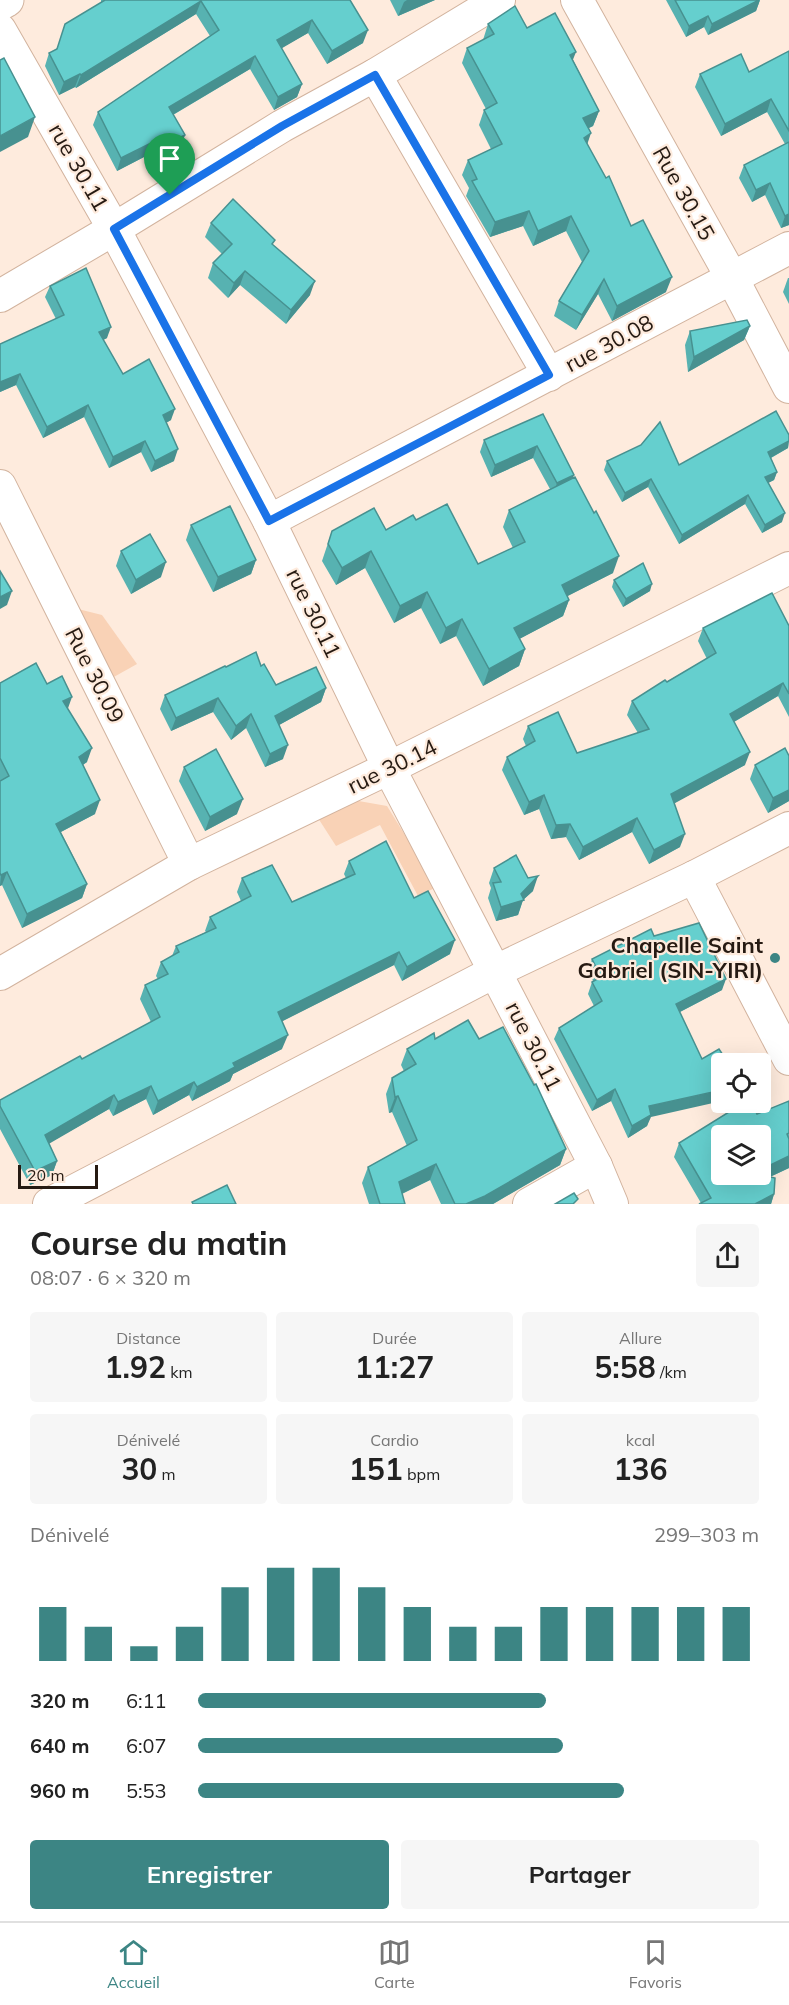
<!DOCTYPE html>
<html lang="fr">
<meta charset="utf-8">
<style>
:root{--surface:#fff;--page:#f6f6f6;--text:#222;--muted:#767676;--line:#e0e0e0;--accent:#3c8584}
body{margin:0;font-family:Mulish,sans-serif;background:var(--page);color:var(--text);height:100vh;display:flex;flex-direction:column;font-size:22px;white-space:nowrap}
*{box-sizing:border-box;margin:0}
p{font-size:20px;color:var(--muted)}
.icon{flex:none;width:33px;height:33px;fill:none;stroke:currentColor;stroke-width:2;stroke-linecap:round;stroke-linejoin:round}
.map{position:relative;height:1204px;overflow:hidden}
.panel{display:flex;flex-direction:column;background:var(--surface);flex:1}
.panel>*{flex:none}
.buttons{position:absolute;left:711px;top:1053px;display:grid;gap:12px}
.buttons a{display:grid;place-items:center;width:60px;height:60px;border-radius:6px;background:var(--surface);box-shadow:0 6px 24px #0002;font-size:30px}
.scale{position:absolute;left:18px;bottom:15px;width:80px;box-sizing:border-box;padding-left:6px;border:3px solid #261a12;border-top:0;font-size:16px;line-height:21px;white-space:nowrap;color:#261a12;-webkit-text-stroke:4px #feebdd;paint-order:stroke}
.pin{position:absolute;display:grid;place-items:center;width:51px;height:51px;color:#fff;margin:-62px -26px;border-radius:50% 50% 50% 0;rotate:-45deg;box-shadow:0 0 6px #0007}
.pin .icon{rotate:45deg}
.round{display:grid;place-items:center;flex:none;width:63px;height:63px;border-radius:6px;background:var(--page)}
.headline{display:flex;align-items:center;justify-content:space-between;height:102px;padding:0 30px}
h1{font-size:33px;font-weight:700;line-height:45px}
.stats{display:grid;grid-template-columns:repeat(3,1fr);gap:9px;height:102px;padding:6px 30px}
.stats div{display:grid;align-content:center;border-radius:6px;background:var(--page);text-align:center}
.stats b{font-size:30px;font-weight:700}
.stats small{font-size:16px;font-weight:400}
.stats p{font-size:16px}
.chart{height:168px;padding:12px 30px}
.chart p{display:flex;justify-content:space-between}
.chart svg{width:100%;height:108px;margin-top:6px;stroke:var(--accent);stroke-width:6}
.button{display:flex;gap:12px;margin-top:auto;padding:12px 30px}
.button a{flex:1;height:69px;border-radius:6px;background:var(--accent);color:#fff;font-size:24px;font-weight:700;line-height:69px;text-align:center}
.button a+a{background:var(--page);color:var(--text)}
ul{padding:0 30px;list-style:none;font-size:20px}
li{display:grid;grid-template-columns:96px 72px 1fr;align-items:center;height:45px}
li i{height:15px;border-radius:8px;background:var(--accent)}
.tabs{display:flex;justify-content:space-around;align-items:center;height:84px;border-top:2px solid var(--line);background:var(--surface);font-size:16px;color:var(--muted)}
.tabs a{display:grid;justify-items:center;gap:3px}
.tabs .selected{color:var(--accent)}
.map>svg:first-child{display:block}
.green{fill:#f9d2b6}
.lines{fill:none;stroke-linecap:round;stroke-linejoin:round}
.street-casing{stroke:#d2b39e;stroke-width:34}
.secondary-casing{stroke:#d2b39e;stroke-width:35}
.street{stroke:#fff;stroke-width:32}
.secondary{stroke:#fff;stroke-width:33}
.wall{fill:#57b2b1}
.shaded-wall{fill:#479190}
.building{fill:#65cfce;stroke:#479190;stroke-width:1.5}
.route-casing{stroke:#fff;stroke-width:12}
.route{stroke:#1a73e8;stroke-width:8}
.poi-dot{fill:#3c8584;stroke:#feebdd;stroke-width:2}
.labels{text-anchor:middle;stroke-width:4.5;stroke-linejoin:round;paint-order:stroke}
.street-label{font-size:22px;fill:#261a12;stroke:#feebdd}
.poi-label{font-size:22px;font-weight:bold;fill:#261a12;stroke:#feebdd;text-anchor:end}
</style>
<div class="map">
<svg width="789" height="1204" viewBox="0 0 789 1204">
<rect width="100%" height="100%" fill="#feebdd"/>
<!-- green -->
<g class="green">
<polygon points="78,609 102,615 137,664 112,678"/>
<polygon points="353,800 387,806 437,887 418,896 380,825 336,846 318,818"/>
</g>
<g class="lines">
<defs>
<g id="street">
<polyline points="577,0 732,278 789,387"/>
<polyline points="0,30 114,229 269,521 389,768 596,1166 612,1204"/>
<polyline points="375,75 549,375"/>
<polyline points="0,296 114,229 282,126 375,75 499,0"/>
<polyline points="0,486 189,864"/>
<polyline points="269,521 789,248"/>
<polyline points="694,877 789,1059"/>
<polyline points="0,974 189,864 389,768 789,568"/>
<polyline points="49,1204 496,971 694,877 789,828"/>
<polyline points="529,1204 596,1166"/>
</g>
<polyline id="secondary" points="0,4 7,0"/>
</defs>
<!-- street casing -->
<use href="#street" class="street-casing"/>
<!-- secondary casing -->
<use href="#secondary" class="secondary-casing"/>
<!-- street -->
<use href="#street" class="street"/>
<!-- secondary -->
<use href="#secondary" class="secondary"/>
</g>
<!-- wall -->
<g class="wall">
<polygon points="101,0 350,0 363,43 327,64 308,33 281,48 302,84 297,97 274,110 250,69 173,115 185,135 180,148 148,164 144,157 117,171 93,125 98,112 210,36 196,14 76,88 75,87 59,95 45,66 49,53 56,49 101,3"/>
<polygon points="390,0 435,0 398,16"/>
<polygon points="666,0 760,0 756,11 708,35 704,27 686,37"/>
<polygon points="488,24 527,28 573,60 599,111 593,126 589,128 587,144 666,292 612,321 598,294 576,330 554,316 559,301 582,262 566,231 533,246 523,226 490,237 466,196 469,188 462,175 468,160 491,149 479,125 484,110 486,109 462,63 467,48 483,40"/>
<polygon points="789,51 789,225 781,228 765,195 752,202 739,178 744,165 785,144 767,112 721,136 695,87 700,74 749,72"/>
<polygon points="211,223 273,245 310,295 286,324 240,285 228,298 208,278 213,263 222,254 205,237"/>
<polygon points="788,278 789,278 789,304 783,292"/>
<polygon points="50,286 107,338 103,340 123,374 171,420 166,423 174,461 151,472 141,452 109,468 84,417 43,438 16,385 0,392 0,344 56,319 45,297"/>
<polygon points="750,326 744,340 688,372 685,345 690,331"/>
<polygon points="543,414 573,478 613,573 567,596 569,600 563,616 519,639 525,649 519,666 483,686 456,636 440,644 421,608 394,623 365,568 336,585 322,561 332,531 386,530 416,520 478,564 513,548 503,527 509,510 550,489 533,458 491,477 480,452 484,440"/>
<polygon points="789,435 788,448 771,458 777,472 774,480 768,483 782,522 762,533 745,504 679,544 648,487 622,502 604,470 607,461 679,465"/>
<polygon points="191,525 256,560 251,574 213,592 186,540"/>
<polygon points="121,551 161,577 131,594 116,566"/>
<polygon points="614,580 650,591 623,607 612,587"/>
<polygon points="789,626 789,717 778,696 734,722 745,765 674,803 680,847 649,864 632,832 579,860 566,837 551,839 539,809 524,815 502,770 507,757 526,746 523,739 528,726 577,753 638,733 627,715 632,701 707,659 698,641 703,628"/>
<polygon points="261,666 276,685 326,688 321,702 279,725 283,759 265,767 246,728 231,740 213,712 171,731 160,709 165,695 226,667"/>
<polygon points="0,683 47,684 67,709 87,762 83,765 95,814 61,832 87,884 82,898 22,928 2,885 0,886"/>
<polygon points="789,756 789,801 768,813 750,779 755,765"/>
<polygon points="184,767 237,814 205,831 179,781"/>
<polygon points="349,861 414,898 450,954 402,981 394,965 282,1021 282,1049 233,1074 230,1081 192,1101 189,1095 153,1115 146,1099 113,1116 109,1109 49,1143 57,1161 52,1175 30,1185 0,1129 0,1100 82,1059 151,1022 140,999 145,985 158,979 156,976 161,962 172,956 176,946 206,932 205,931 210,917 241,901 237,892 242,878 292,902 346,878 344,874"/>
<polygon points="494,868 533,891 523,900 518,915 496,921 488,898 491,888 489,883"/>
<polygon points="654,936 722,990 680,1012 647,1126 628,1138 611,1101 592,1111 554,1039 559,1028 594,1006 588,994 592,982 593,981 588,970 592,959"/>
<polygon points="435,1039 479,1039 566,1149 560,1165 493,1204 441,1204 430,1180 402,1194 405,1204 369,1204 362,1183 368,1167 407,1146 392,1112 389,1113 386,1094 392,1078 404,1071 401,1065 407,1049"/>
<polygon points="789,1101 789,1168 770,1177 774,1194 771,1204 699,1204 701,1203 674,1157 679,1143 757,1114"/>
</g>
<!-- shaded-wall -->
<g class="shaded-wall">
<polygon points="407,0 435,0 398,16 404,2"/>
<polygon points="760,0 756,11 708,35 712,24"/>
<polygon points="201,1 196,14 76,88 81,75"/>
<polygon points="708,16 704,27 686,37 689,26"/>
<polygon points="312,20 308,33 272,54 277,40"/>
<polygon points="368,30 363,43 327,64 332,51"/>
<polygon points="576,52 570,67 570,55"/>
<polygon points="255,56 250,69 164,120 169,107"/>
<polygon points="80,74 75,87 59,95 64,82"/>
<polygon points="302,84 297,97 274,110 278,97"/>
<polygon points="771,99 767,112 721,136 725,124"/>
<polygon points="599,111 593,126 578,133 583,118"/>
<polygon points="35,117 28,137 0,152 0,136"/>
<polygon points="591,133 586,148 584,138"/>
<polygon points="185,135 180,148 148,164 152,151"/>
<polygon points="149,144 144,157 117,171 121,158"/>
<polygon points="770,183 765,195 752,202 756,190"/>
<polygon points="529,211 523,226 490,237 495,222"/>
<polygon points="789,214 789,225 781,228 785,216"/>
<polygon points="571,216 566,231 533,246 538,231"/>
<polygon points="245,271 240,285 228,298 234,283"/>
<polygon points="672,277 666,292 612,321 617,306"/>
<polygon points="604,279 598,294 576,330 582,315"/>
<polygon points="315,281 310,295 286,324 291,310"/>
<polygon points="750,326 744,340 688,372 694,357"/>
<polygon points="111,327 107,338 95,344 99,332"/>
<polygon points="20,374 16,385 0,392 0,382"/>
<polygon points="88,405 84,417 43,438 47,427"/>
<polygon points="175,409 171,420 158,427 163,415"/>
<polygon points="145,441 141,452 109,468 113,457"/>
<polygon points="789,441 788,448 765,461 768,452"/>
<polygon points="537,446 533,458 491,477 495,465"/>
<polygon points="178,449 174,461 151,472 155,461"/>
<polygon points="777,472 774,480 762,486 765,477"/>
<polygon points="574,475 570,487 553,495 557,483"/>
<polygon points="651,479 648,487 622,502 625,493"/>
<polygon points="748,495 745,504 679,544 682,535"/>
<polygon points="785,513 782,522 762,533 765,525"/>
<polygon points="371,551 365,568 336,585 342,568"/>
<polygon points="619,556 613,573 556,602 562,585"/>
<polygon points="256,560 251,574 213,592 218,577"/>
<polygon points="166,562 161,577 131,594 136,580"/>
<polygon points="652,584 650,591 623,607 626,599"/>
<polygon points="12,591 7,605 0,609 0,597"/>
<polygon points="427,592 421,608 394,623 400,606"/>
<polygon points="569,600 563,616 508,645 514,628"/>
<polygon points="462,619 456,636 440,644 446,628"/>
<polygon points="525,649 519,666 483,686 489,669"/>
<polygon points="783,683 778,696 725,727 730,714"/>
<polygon points="326,688 321,702 270,730 275,716"/>
<polygon points="72,697 67,711 63,701"/>
<polygon points="218,698 213,712 171,731 176,718"/>
<polygon points="251,714 246,728 231,740 236,726"/>
<polygon points="288,745 283,759 265,767 270,754"/>
<polygon points="92,748 87,762 73,771 79,757"/>
<polygon points="750,752 745,765 666,808 671,794"/>
<polygon points="789,790 789,801 768,813 773,798"/>
<polygon points="544,795 539,809 524,815 529,802"/>
<polygon points="243,799 237,814 205,831 210,817"/>
<polygon points="100,800 95,814 51,837 56,824"/>
<polygon points="637,818 632,832 579,860 583,847"/>
<polygon points="570,824 566,837 551,839 556,825"/>
<polygon points="685,834 680,847 649,864 654,850"/>
<polygon points="7,872 2,885 0,886 1,875"/>
<polygon points="538,876 533,891 523,900 518,915 496,921 501,907 521,894"/>
<polygon points="87,884 82,898 22,928 27,914"/>
<polygon points="455,940 450,954 402,981 407,967"/>
<polygon points="399,952 394,965 273,1026 278,1012"/>
<polygon points="726,979 722,990 672,1016 676,1004"/>
<polygon points="288,1035 282,1049 233,1074 230,1081 192,1101 197,1087 233,1063"/>
<polygon points="194,1082 189,1095 153,1115 158,1101"/>
<polygon points="151,1086 146,1099 113,1116 118,1102"/>
<polygon points="615,1089 611,1101 592,1111 597,1100"/>
<polygon points="722,1090 722,1101 651,1117 647,1126 628,1138 632,1126 649,1106"/>
<polygon points="114,1095 109,1109 40,1149 45,1135"/>
<polygon points="398,1096 392,1112 389,1113 395,1097"/>
<polygon points="566,1149 560,1165 493,1204 466,1204"/>
<polygon points="789,1156 789,1168 748,1187 760,1174 760,1170"/>
<polygon points="57,1161 52,1175 30,1185 35,1171"/>
<polygon points="436,1164 430,1180 393,1198 399,1182"/>
<polygon points="774,1194 771,1204 755,1204"/>
</g>
<!-- building -->
<g class="building">
<polygon points="105,0 350,0 368,30 332,51 312,20 277,40 302,84 278,97 255,56 169,107 185,135 152,151 149,144 121,158 98,112 219,30 201,1 81,75 80,74 64,82 49,53 57,49 65,24"/>
<polygon points="675,0 759,0 712,24 708,16 689,26"/>
<polygon points="515,6 527,28 555,13 576,52 570,55 599,111 583,118 591,133 584,138 606,178 609,176 631,226 643,220 672,277 617,306 604,279 582,315 559,301 589,251 571,216 538,231 529,211 495,222 472,181 477,179 468,160 502,144 484,110 497,103 467,48 494,34 488,24"/>
<polygon points="789,51 789,131 771,99 725,124 700,74 741,54 749,72"/>
<polygon points="4,58 35,117 0,136 0,60"/>
<polygon points="789,142 789,214 785,216 770,183 756,190 744,165"/>
<polygon points="233,199 275,240 272,244 315,281 291,310 245,271 234,283 213,263 232,244 211,223"/>
<polygon points="86,268 111,327 99,332 123,374 149,359 175,409 163,415 178,449 155,461 145,441 113,457 88,405 47,427 20,374 0,382 0,344 64,315 50,286"/>
<polygon points="747,320 750,326 694,357 690,331"/>
<polygon points="776,411 789,435 789,441 768,452 777,472 765,477 785,513 765,525 748,495 682,535 651,479 625,493 607,461 641,445 660,422 679,465"/>
<polygon points="543,414 574,475 557,483 537,446 495,465 484,440"/>
<polygon points="575,477 594,513 596,511 619,556 562,585 569,600 514,628 525,649 489,669 462,619 446,628 427,592 400,606 371,551 342,568 328,544 332,531 374,508 386,530 413,515 416,520 447,504 478,564 525,542 509,510"/>
<polygon points="230,506 256,560 218,577 191,525"/>
<polygon points="150,534 166,562 136,580 121,551"/>
<polygon points="643,563 652,584 626,599 614,580"/>
<polygon points="0,571 12,591 0,597"/>
<polygon points="772,593 789,626 789,694 783,683 730,714 750,752 671,794 685,834 654,850 637,818 583,847 570,824 556,825 544,795 529,802 507,757 535,741 528,726 558,712 577,753 649,729 632,701 665,680 667,682 716,653 703,628"/>
<polygon points="256,652 261,666 264,664 276,685 316,667 326,688 275,716 288,745 270,754 251,714 236,726 218,698 176,718 165,695 225,666 226,667"/>
<polygon points="36,663 47,684 62,676 72,697 63,701 92,748 79,757 100,800 56,824 87,884 27,914 7,872 1,875 0,873 0,781 9,776 0,758 0,683"/>
<polygon points="785,748 789,756 789,790 773,798 755,765"/>
<polygon points="216,749 243,799 210,817 184,767"/>
<polygon points="386,841 414,898 428,891 455,940 407,967 399,952 278,1012 288,1035 233,1063 235,1067 197,1087 194,1082 158,1101 151,1086 118,1102 114,1095 45,1135 57,1161 35,1171 0,1106 0,1100 80,1056 82,1059 160,1017 145,985 168,974 161,962 179,952 176,946 216,928 210,917 251,896 242,878 272,865 292,902 355,874 349,861"/>
<polygon points="516,855 528,878 538,876 521,894 524,900 501,907 493,883 501,882 494,868"/>
<polygon points="699,923 726,979 676,1004 702,1059 719,1049 729,1064 722,1064 722,1090 649,1106 651,1115 632,1126 615,1089 597,1100 559,1028 602,1001 592,982 601,977 592,959 651,929 654,936"/>
<polygon points="468,1020 479,1039 503,1027 534,1085 536,1084 566,1149 485,1196 466,1204 455,1204 436,1164 399,1182 405,1204 380,1204 368,1167 417,1140 398,1096 395,1097 392,1078 416,1064 407,1049 434,1033 435,1039"/>
<polygon points="789,1101 789,1133 787,1134 789,1139 789,1156 760,1170 760,1136 722,1136 722,1174 759,1174 775,1178 774,1194 755,1204 699,1204 711,1198 679,1143 745,1102 751,1102 757,1114"/>
<polygon points="227,1185 236,1204 193,1204 192,1202"/>
<polygon points="574,1193 578,1199 573,1204 555,1204"/>
</g>
<g class="lines">
<defs>
<polygon id="route" points="375,75 549,375 269,521 114,229 282,126"/>
</defs>
<!-- route casing -->
<use href="#route" class="route-casing"/>
<!-- route -->
<use href="#route" class="route"/>
</g>
<!-- markers -->
<circle class="poi-dot" cx="775" cy="958" r="6"/>
<g class="labels">
<!-- street labels -->
<g class="street-label">
<text transform="translate(79 167) rotate(60)" y="8">rue 30.11</text>
<text transform="translate(684 193) rotate(61)" y="8">Rue 30.15</text>
<text transform="translate(609 343) rotate(-28)" y="8">rue 30.08</text>
<text transform="translate(314 613) rotate(64)" y="8">rue 30.11</text>
<text transform="translate(95 675) rotate(63)" y="8">Rue 30.09</text>
<text transform="translate(392 766) rotate(-26)" y="8">rue 30.14</text>
<text transform="translate(534 1046) rotate(63)" y="8">rue 30.11</text>
</g>
<!-- poi labels -->
<g class="poi-label">
<text x="763" y="953">Chapelle Saint<tspan x="763" dy="25">Gabriel (SIN-YIRI)</tspan></text>
</g>
</g>
</svg>
<div class="buttons">
<a><svg class="icon" aria-label="locate" viewBox="0 0 24 24"><circle cx="12" cy="12" r="6"/><path d="M12 2v4M12 18v4M2 12h4M18 12h4"/></svg></a>
<a><svg class="icon" aria-label="layers" viewBox="0 0 24 24"><path d="M12 4l9 5-9 5-9-5zM3 14l9 5 9-5"/></svg></a>
</div>
<div class="scale">20 m</div>
<div class="pin" style="left:170px;top:195px;background:#1e9e55"><svg class="icon" aria-label="arrive" viewBox="0 0 24 24"><path d="M6 21V4h12l-3 4 3 4H6"/></svg></div>
</div>
<section class="panel">
<div class="headline"><div><h1>Course du matin</h1><p>08:07 · 6 × 320 m</p></div><a class="round"><svg class="icon" aria-label="share" viewBox="0 0 24 24"><path d="M12 15V3M7 8l5-5 5 5M5 13v7h14v-7"/></svg></a></div>
<div class="stats">
<div><p>Distance</p><b>1.92<small> km</small></b></div>
<div><p>Durée</p><b>11:27</b></div>
<div><p>Allure</p><b>5:58<small> /km</small></b></div>
</div>
<div class="stats">
<div><p>Dénivelé</p><b>30<small> m</small></b></div>
<div><p>Cardio</p><b>151<small> bpm</small></b></div>
<div><p>kcal</p><b>136</b></div>
</div>
<div class="chart"><p><span>Dénivelé</span>299–303 m</p>
<svg viewBox="0 0 160 44" preserveAspectRatio="none"><path d="M5 44V22M15 44V30M25 44V38M35 44V30M45 44V14M55 44V6M65 44V6M75 44V14M85 44V22M95 44V30M105 44V30M115 44V22M125 44V22M135 44V22M145 44V22M155 44V22"/></svg>
</div>
<ul>
<li><b>320 m</b>6:11<i style="width:62%"></i></li>
<li><b>640 m</b>6:07<i style="width:65%"></i></li>
<li><b>960 m</b>5:53<i style="width:76%"></i></li>
</ul>
<div class="button"><a>Enregistrer</a><a>Partager</a></div>
</section>
<nav class="tabs">
<a class="selected"><svg class="icon" aria-label="home" viewBox="0 0 24 24"><path d="M3 11l9-7 9 7M6 9v11h12V9"/></svg>Accueil</a>
<a><svg class="icon" aria-label="map" viewBox="0 0 24 24"><path d="M3 6l6-2 6 2 6-2v14l-6 2-6-2-6 2zM9 4v14M15 6v14"/></svg>Carte</a>
<a><svg class="icon" aria-label="saved" viewBox="0 0 24 24"><path d="M7 4h10v16l-5-4-5 4z"/></svg>Favoris</a>
</nav>
